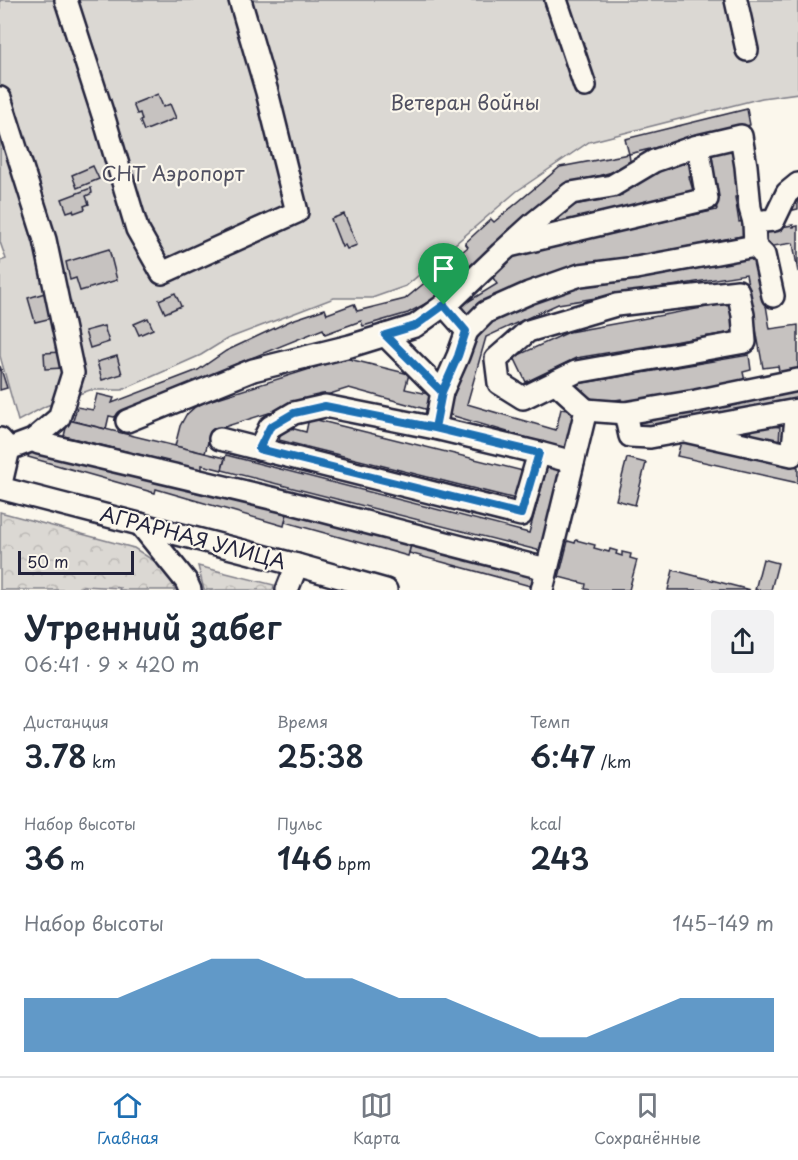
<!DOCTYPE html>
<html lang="ru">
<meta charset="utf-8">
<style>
:root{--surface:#fff;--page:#f2f2f3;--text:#1f2937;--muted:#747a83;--line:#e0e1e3;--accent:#1f6fb2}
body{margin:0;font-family:"Playpen Sans",sans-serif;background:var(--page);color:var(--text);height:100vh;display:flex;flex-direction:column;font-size:22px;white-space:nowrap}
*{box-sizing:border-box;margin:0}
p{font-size:20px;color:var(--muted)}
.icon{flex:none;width:33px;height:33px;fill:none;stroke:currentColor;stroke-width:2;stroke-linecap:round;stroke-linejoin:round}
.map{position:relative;height:590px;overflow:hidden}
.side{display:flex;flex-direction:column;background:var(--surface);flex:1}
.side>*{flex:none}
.scale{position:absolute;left:18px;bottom:15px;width:116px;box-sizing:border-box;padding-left:6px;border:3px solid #22223b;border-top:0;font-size:16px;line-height:21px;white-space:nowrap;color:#22223b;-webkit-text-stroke:4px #fbf7ec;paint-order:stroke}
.pin{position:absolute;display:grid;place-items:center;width:51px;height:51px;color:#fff;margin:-62px -26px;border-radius:50% 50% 50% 0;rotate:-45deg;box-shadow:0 0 6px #0007}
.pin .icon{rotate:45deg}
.round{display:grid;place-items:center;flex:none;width:63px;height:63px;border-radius:6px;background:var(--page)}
.overview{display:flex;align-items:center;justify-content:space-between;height:102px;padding:0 24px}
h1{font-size:33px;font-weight:600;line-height:45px}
.stats{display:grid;grid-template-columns:repeat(3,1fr);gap:9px;height:102px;padding:6px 24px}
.stats div{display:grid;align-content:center}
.stats b{font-size:30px;font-weight:600}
.stats small{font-size:16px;font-weight:400}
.stats p{font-size:16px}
.chart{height:168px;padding:12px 24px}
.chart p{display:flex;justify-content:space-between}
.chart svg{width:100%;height:108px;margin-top:6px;fill:var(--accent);opacity:.7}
.tab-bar{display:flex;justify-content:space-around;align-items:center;height:84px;border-top:2px solid var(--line);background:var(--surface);font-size:16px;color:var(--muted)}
.tab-bar a{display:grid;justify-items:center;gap:3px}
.tab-bar .current{color:var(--accent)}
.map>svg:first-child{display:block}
.green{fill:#dbd8d3;stroke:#7e7d87;stroke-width:1.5}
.forest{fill:url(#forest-crowns);stroke:#7e7d87;stroke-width:1.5}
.building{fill:#c6c2c0;stroke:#22223b;stroke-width:1.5}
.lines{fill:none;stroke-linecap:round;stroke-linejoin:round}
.minor-casing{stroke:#22223b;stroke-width:26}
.minor{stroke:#fbf7ec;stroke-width:21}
.route-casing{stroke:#fff;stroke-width:12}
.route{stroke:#1f6fb2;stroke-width:8}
.labels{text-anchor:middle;stroke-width:4.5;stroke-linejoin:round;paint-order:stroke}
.park-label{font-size:20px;fill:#505061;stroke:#fbf7ec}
.street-label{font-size:20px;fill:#22223b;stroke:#fbf7ec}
</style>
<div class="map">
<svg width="798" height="590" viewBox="0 0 798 590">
<defs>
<pattern id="forest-crowns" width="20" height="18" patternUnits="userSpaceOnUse" patternTransform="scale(1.5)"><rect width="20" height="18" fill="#dbd8d3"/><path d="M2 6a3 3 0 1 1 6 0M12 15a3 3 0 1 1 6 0" fill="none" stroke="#bcb9b6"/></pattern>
</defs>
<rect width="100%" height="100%" fill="#fbf7ec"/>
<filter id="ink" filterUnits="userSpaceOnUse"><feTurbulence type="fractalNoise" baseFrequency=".0167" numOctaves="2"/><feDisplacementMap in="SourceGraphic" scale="12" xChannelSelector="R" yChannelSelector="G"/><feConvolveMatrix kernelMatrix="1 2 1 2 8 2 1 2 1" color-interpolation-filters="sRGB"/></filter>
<g filter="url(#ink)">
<!-- green -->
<polygon class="green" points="0,0 798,0 798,93 762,98 589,142 517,191 406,286 372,298 334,298 227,339 201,355 122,390 90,390 46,406 18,421 0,356 0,261 6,259 0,242"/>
<!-- forest -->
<g class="forest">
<polygon points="0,512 134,548 168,570 175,590 119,590 120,588 83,586 76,590 0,590"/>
<polygon points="198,566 274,585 273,590 204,590"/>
</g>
<!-- building -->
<g class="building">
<polygon points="158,94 163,107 170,104 176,118 144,131 140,121 142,120 140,113 137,114 133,104"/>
<polygon points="747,109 750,125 629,154 625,139"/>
<polygon points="734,147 744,195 735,197 739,222 745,221 747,235 548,274 464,320 456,309 497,284 490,273 522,252 717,210 705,155"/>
<polygon points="629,154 631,167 564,185 498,241 499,244 462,272 464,278 438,297 408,313 363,326 361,321 325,334 323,329 234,365 203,383 114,417 109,416 106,429 73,421 77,407 93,410 97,394 114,398 112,403 198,370 226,351 292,320 325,309 327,314 354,304 357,311 405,299 468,247 465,243 491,219 494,222 560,167"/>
<polygon points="691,160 694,175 689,177 694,194 560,225 558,212 569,206 622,195 620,187 639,178"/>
<polygon points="93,166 99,179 77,188 72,175"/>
<polygon points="91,188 92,193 86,196 89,204 84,206 85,209 74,213 73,210 67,212 62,199"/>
<polygon points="798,192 798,209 793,210 790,193"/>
<polygon points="344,214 357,245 347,249 345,245 342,247 331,219"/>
<polygon points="793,225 793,227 798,226 798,272 793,243 760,248 757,231"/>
<polygon points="109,249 117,280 80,291 76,278 70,280 66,262"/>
<polygon points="758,257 770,329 798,325 798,374 780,377 778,366 763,368 746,274 558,304 486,337 467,404 556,430 561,409 574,411 565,449 447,414 472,334 481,323 549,291"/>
<polygon points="45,293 52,318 35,322 28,298"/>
<polygon points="175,293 181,306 165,313 159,300"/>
<polygon points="735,302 740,331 576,358 526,382 514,357 569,332"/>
<polygon points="148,318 153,329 139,335 134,324"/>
<polygon points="104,326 109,342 90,348 85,331"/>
<polygon points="62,352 63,368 45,369 44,353"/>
<polygon points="749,355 751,370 743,372 746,386 622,406 621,399 589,404 587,395 578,397 576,384"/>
<polygon points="117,356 122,374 102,380 97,362"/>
<polygon points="345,358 409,374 405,389 433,395 429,410 349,388 211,431 205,453 175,446 180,426 186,415 195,407 205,402"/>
<polygon points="0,366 7,388 0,390"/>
<polygon points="798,389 798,403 637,432 635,421"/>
<polygon points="309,418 523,471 516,499 279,440 283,426 306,432"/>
<polygon points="68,420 225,458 222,470 202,465 202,470 64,436"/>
<polygon points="752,424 780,427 779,443 751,441"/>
<polygon points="681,442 798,467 798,483 677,456"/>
<polygon points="32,445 160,477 287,513 284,526 156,489 155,493 28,457"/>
<polygon points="226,455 529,533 548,464 563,468 541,551 222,470"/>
<polygon points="627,458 646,463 635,505 616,500"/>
<polygon points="288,509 412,543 408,556 285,522"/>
<polygon points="412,540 538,575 534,587 409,553"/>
<polygon points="576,540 595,545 594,548 609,552 610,549 617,551 616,554 622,556 622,552 631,554 630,558 637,560 629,590 591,590 585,589 586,584 559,577 568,541 575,543"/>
<polygon points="763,559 778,563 771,590 755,590"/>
<polygon points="673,570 750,590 668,590"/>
</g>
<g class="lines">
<defs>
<g id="minor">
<polyline points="66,0 104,118 137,229 162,273 297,212 267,92 240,0"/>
<polyline points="556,0 585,86"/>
<polyline points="736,0 747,50"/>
<polyline points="0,98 45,240 73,373 59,418 33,440 9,449"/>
<polyline points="513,245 707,199 698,146"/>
<polyline points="755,246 764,255 773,296"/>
<polygon points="738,291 743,315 745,342 576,372 523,398 499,383 496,359 528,331 616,305"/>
<polyline points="467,331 486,312 529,293 580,275 636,268 755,246 754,222"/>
<polyline points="385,335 442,392 435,428"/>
<polyline points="442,392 458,356 467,331 444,305"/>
<polyline points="586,410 625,413 696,401 798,380"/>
<polyline points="625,413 630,436 650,437 797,410 792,455 685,431"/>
<polyline points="127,421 253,370 350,346 415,326 454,298 501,253 535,222 571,193 612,186 654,161 694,147 741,136 746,166 750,208 754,222 774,220 787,193 798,184"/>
<polyline points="220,439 521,515 539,453 573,462"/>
<polyline points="33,440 39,443 288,502 546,569"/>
<polyline points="259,449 270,427 294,413 325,406 435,428 539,453"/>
<polyline points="0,488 297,565 386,590"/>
<polyline points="0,488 9,449 0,439"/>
<polyline points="140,524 186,581 190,590"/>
<polyline points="287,590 297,565"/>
<polyline points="542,590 586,410 555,382"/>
</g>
</defs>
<!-- minor casing -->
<use href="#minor" class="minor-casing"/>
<!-- minor -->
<use href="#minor" class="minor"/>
</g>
</g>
<g class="lines" filter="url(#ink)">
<defs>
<polyline id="route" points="444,305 466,331 458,356 442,392 435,428 325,406 294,413 270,427 259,449 521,514 539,453 435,428 442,392 385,335 415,326 444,305"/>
</defs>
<!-- route casing -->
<use href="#route" class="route-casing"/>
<!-- route -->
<use href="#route" class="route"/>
</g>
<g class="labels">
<!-- park labels -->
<g class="park-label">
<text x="465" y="110">Ветеран войны</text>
<text x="173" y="181">СНТ Аэропорт</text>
</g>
<!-- street labels -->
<g class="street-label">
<text transform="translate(193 538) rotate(15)" y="7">АГРАРНАЯ УЛИЦА</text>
</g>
</g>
</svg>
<div class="scale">50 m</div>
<div class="pin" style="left:444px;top:305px;background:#1e9e55"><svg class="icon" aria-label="arrive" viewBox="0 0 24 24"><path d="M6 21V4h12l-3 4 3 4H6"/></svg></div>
</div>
<section class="side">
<div class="overview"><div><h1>Утренний забег</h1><p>06:41 · 9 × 420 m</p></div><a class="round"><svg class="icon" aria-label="share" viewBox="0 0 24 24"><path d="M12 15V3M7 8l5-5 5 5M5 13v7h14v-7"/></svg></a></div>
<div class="stats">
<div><p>Дистанция</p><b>3.78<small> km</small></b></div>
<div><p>Время</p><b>25:38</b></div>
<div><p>Темп</p><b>6:47<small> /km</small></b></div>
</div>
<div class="stats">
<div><p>Набор высоты</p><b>36<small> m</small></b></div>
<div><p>Пульс</p><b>146<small> bpm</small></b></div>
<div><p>kcal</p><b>243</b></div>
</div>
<div class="chart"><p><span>Набор высоты</span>145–149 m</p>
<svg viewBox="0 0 160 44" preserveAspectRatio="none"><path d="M0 44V22L10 22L20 22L30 14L40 6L50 6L60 14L70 14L80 22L90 22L100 30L110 38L120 38L130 30L140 22L150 22L160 22V44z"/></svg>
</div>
</section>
<nav class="tab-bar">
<a class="current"><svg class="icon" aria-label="home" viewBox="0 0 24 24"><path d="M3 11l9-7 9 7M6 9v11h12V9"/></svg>Главная</a>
<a><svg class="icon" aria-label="map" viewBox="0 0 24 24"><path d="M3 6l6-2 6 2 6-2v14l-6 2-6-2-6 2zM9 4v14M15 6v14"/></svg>Карта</a>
<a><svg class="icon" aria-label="saved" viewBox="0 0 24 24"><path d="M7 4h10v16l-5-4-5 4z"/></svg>Сохранённые</a>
</nav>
